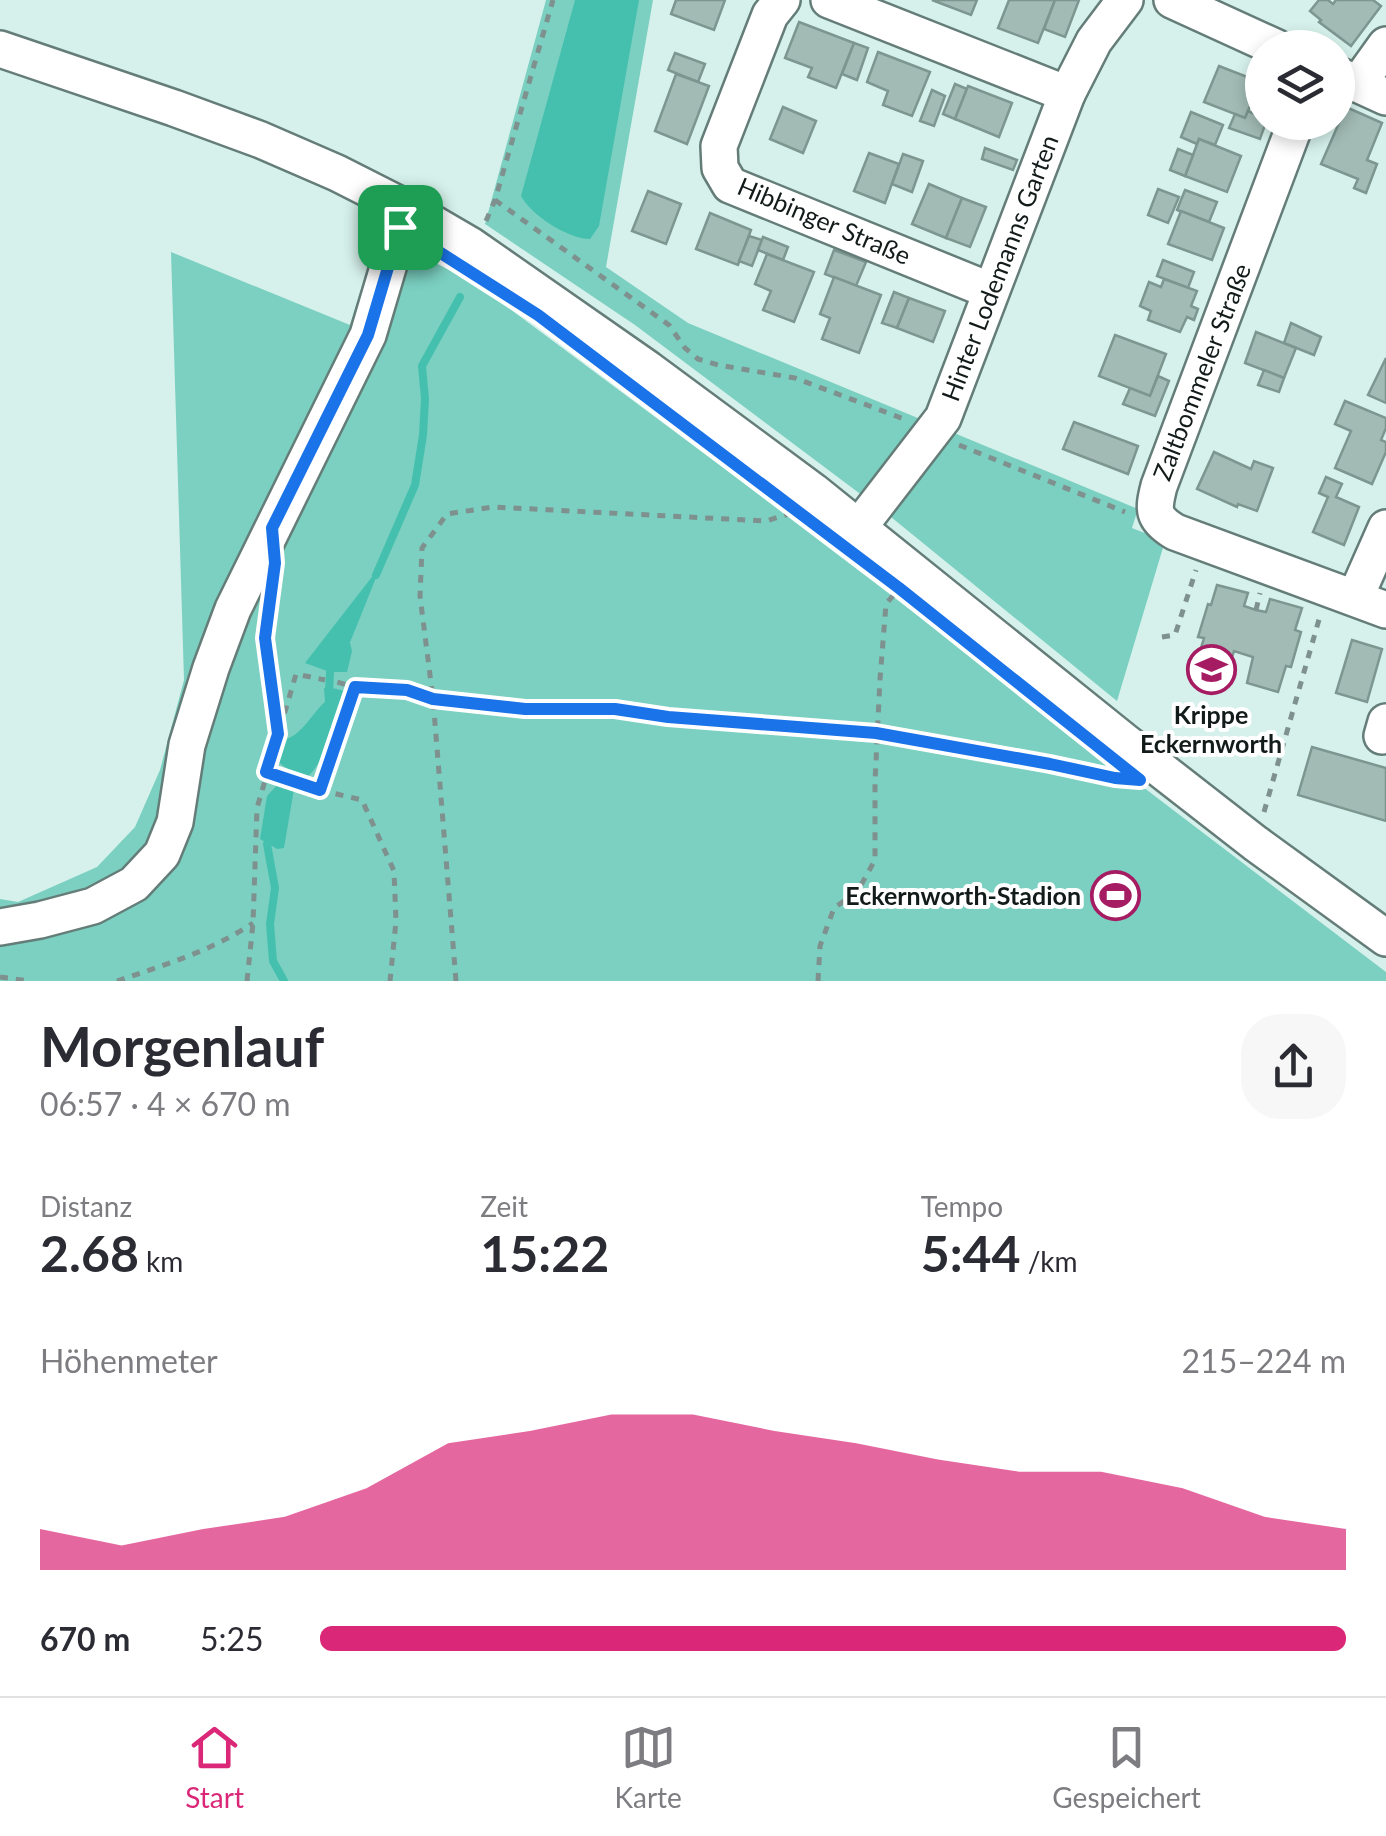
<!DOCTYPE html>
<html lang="de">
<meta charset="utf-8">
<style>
:root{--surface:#fff;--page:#f7f7f7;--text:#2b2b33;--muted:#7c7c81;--line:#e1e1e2;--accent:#db2777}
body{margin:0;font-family:Lato,sans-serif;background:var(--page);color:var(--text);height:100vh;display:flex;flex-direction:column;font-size:38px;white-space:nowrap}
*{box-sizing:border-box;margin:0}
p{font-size:32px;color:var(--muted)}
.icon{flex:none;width:55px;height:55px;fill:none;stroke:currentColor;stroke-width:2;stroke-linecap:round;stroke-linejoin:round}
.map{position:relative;height:981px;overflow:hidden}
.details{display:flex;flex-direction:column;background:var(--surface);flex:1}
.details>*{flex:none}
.controls{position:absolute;left:1245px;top:30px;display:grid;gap:20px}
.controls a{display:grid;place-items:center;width:110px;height:110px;border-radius:50%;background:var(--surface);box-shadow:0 5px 15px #0003;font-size:50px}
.pin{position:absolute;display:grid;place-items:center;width:85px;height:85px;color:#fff;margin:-42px;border-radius:20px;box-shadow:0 5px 15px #0006}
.round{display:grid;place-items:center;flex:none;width:105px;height:105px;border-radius:40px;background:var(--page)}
.head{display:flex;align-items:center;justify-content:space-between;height:170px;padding:0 40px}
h1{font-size:55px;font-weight:700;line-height:75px}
.figures{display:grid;grid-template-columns:repeat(3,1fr);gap:15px;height:170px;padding:10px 40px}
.figures div{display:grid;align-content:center}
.figures b{font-size:50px;font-weight:700}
.figures small{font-size:28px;font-weight:400}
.figures p{font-size:28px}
.chart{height:280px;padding:20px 40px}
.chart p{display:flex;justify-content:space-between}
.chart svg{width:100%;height:180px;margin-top:10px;fill:var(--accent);opacity:.7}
ul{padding:0 40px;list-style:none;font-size:32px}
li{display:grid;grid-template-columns:160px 120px 1fr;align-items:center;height:75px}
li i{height:25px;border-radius:12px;background:var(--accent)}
.tabs{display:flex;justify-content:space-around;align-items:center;height:140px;border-top:2px solid var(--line);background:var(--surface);font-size:28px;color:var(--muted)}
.tabs a{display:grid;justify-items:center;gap:5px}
.tabs .current{color:var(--accent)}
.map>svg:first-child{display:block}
.green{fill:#7bd0c1;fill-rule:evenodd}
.water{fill:#46c0ae}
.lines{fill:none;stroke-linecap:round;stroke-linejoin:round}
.stream{stroke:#46c0ae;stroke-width:8}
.building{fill:#a2bbb5;stroke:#7d9690;stroke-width:2.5}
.minor-casing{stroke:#657d78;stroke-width:40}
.path{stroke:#7f918e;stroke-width:5;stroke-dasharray:8 8;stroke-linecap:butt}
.minor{stroke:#fff;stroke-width:35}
.route-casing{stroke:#fff;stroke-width:20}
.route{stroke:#1a73e8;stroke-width:12}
.labels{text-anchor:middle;stroke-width:8;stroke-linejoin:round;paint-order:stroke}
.street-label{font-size:25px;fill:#121b1a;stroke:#fff}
.poi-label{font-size:25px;font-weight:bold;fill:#121b1a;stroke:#fff}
</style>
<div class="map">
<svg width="1386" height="981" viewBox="0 0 1386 981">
<rect width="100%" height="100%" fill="#d6f1eb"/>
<!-- green -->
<g class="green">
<polygon points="546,0 653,0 606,267 688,323 1138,509 1132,528 1165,541 1117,701 891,517 635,325 485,224"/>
<path d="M378,234L475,283L741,481L1386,972V981H0V899L18,902L97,867L135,827L160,770L184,680L171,252L350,325ZM378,569L350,643L306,663Z"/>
</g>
<!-- water -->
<g class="water">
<path d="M575,0H639L599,226L590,239C568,239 531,215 521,196Z"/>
<polygon points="381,565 350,643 352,651 347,672 330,672 305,663"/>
<path d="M328,687L345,691L348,696C339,727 328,755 306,779L293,773L277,761L286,739C303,734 311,714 325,702L324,688Z"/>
<polygon points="278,784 294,789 284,848 277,849 260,839 267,796"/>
</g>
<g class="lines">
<!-- stream -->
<g class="stream">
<polyline points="376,575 415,485 423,435 425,399 422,366 460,297"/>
<polyline points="329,694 330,672 334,664"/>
<polyline points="284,793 297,765"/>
<polyline points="271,835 267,844 275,888 270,924 273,961 284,981"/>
</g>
</g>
<!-- building -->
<g class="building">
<polygon points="676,0 725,0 714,30 671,14"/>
<polygon points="932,0 977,0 971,15"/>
<polygon points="1009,0 1055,0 1038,43 998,28"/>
<polygon points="1055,0 1079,0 1065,37 1044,29"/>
<polygon points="1319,0 1328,0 1333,4 1336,0 1373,0 1381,6 1351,46 1319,22 1321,20 1310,11"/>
<polygon points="799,22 854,43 836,88 808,77 812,68 785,58"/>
<polygon points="854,43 868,48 857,80 842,74"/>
<polygon points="878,52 930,72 912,116 883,105 888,91 867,82"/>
<polygon points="675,53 705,64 698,82 668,70"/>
<polygon points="1219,66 1260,82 1245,118 1204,102"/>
<polygon points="676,74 709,86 687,144 655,131"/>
<polygon points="955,84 967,89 955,119 943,114"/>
<polygon points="968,86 1012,103 999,137 955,119"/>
<polygon points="932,90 945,96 934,126 920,121"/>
<polygon points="783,107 816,121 803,153 770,139"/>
<polygon points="1346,107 1382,123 1367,160 1377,164 1366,193 1354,188 1358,179 1321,164"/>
<polygon points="1248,111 1262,117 1262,122 1266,122 1260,139 1229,128 1235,114 1245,118"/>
<polygon points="1191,112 1223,125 1215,145 1199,139 1197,144 1181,137"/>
<polygon points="1199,139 1241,156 1227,192 1185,176"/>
<polygon points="985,148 1017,160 1013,170 982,159"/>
<polygon points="1178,149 1193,155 1185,176 1170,170"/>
<polygon points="869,153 899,164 885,203 854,191"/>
<polygon points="903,154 923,161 912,192 892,184"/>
<polygon points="929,184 962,198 946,238 912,224"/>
<polygon points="1158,189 1179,197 1168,223 1148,215"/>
<polygon points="1185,190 1217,202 1209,222 1177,210"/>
<polygon points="648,191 681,204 666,244 632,231"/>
<polygon points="962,198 986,207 970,247 946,238"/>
<polygon points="1181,211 1224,228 1212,260 1168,244"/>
<polygon points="710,213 751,230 738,265 696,249"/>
<polygon points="749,236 762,240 752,266 739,261"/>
<polygon points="763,237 788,247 783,260 758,250"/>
<polygon points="834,250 866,262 856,286 825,274"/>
<polygon points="767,254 814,272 794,322 763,310 771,291 755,284"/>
<polygon points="1163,260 1194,272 1188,288 1157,276"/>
<polygon points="834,277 881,295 859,353 822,339 830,318 820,314"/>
<polygon points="1164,279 1197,291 1191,306 1198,309 1194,320 1187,317 1180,332 1148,320 1151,311 1140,306 1149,282 1161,287"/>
<polygon points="894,292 909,298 897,328 882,323"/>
<polygon points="909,298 945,311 933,342 897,328"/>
<polygon points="1291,323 1321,337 1314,355 1284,343"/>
<polygon points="1256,332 1296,348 1284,378 1245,363"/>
<polygon points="1115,335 1166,354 1150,396 1099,376"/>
<polygon points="1386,358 1386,403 1368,395"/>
<polygon points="1264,370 1284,378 1279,392 1258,385"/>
<polygon points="1158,376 1169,381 1155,416 1123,404 1130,388 1150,396"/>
<polygon points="1345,401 1386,418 1386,428 1381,440 1386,442 1386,452 1372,484 1335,468 1351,431 1335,424"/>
<polygon points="1074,422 1138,446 1128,474 1063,449"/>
<polygon points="1214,452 1251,469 1254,461 1273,468 1257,511 1238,504 1237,507 1197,489"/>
<polygon points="1326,477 1342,484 1336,497 1359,507 1344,545 1313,532 1328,497 1319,493"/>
<polygon points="1217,585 1248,593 1244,606 1256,610 1266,612 1270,599 1302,608 1295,630 1301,632 1291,667 1286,666 1278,692 1247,683 1253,657 1234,651 1226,677 1195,668 1204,638 1198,637 1208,604 1211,605"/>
<polygon points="1352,640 1382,649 1367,702 1336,693"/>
<polygon points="1312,747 1386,768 1386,821 1298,795"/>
</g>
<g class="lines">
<defs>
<g id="minor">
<polyline points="782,0 770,15 719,146 720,168 730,185 991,291"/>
<polyline points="829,0 1067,94"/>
<polyline points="1172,0 1277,48"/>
<polyline points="0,49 174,108 261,140 337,173 410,210 470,245 648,369 813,491 1124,741 1255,843 1386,938"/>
<polyline points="1338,75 1386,97"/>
<polyline points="1358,84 1386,45"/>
<path d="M1296,122L1159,486C1153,510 1152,518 1175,532L1386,610"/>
<polyline points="859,527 943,418 1067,94 1094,41 1125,0"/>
<polyline points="1355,598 1386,528"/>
<polyline points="1382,736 1386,722"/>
<polyline points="0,927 40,920 93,906 134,884 162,854 175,822 187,745 211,668 233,609 368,335 400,227 410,210"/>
</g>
</defs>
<!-- minor casing -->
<use href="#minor" class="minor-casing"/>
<!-- path -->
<g class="path">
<polyline points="495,200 669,325 685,348 698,359 718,365 795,378 904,419"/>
<polyline points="486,221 495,200 553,0"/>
<polyline points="959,445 1125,512"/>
<polyline points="1256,610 1260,593"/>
<polyline points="267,611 265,637 277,729"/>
<polyline points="1162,637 1175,635 1196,570"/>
<polyline points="355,687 407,690 433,699 525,709 615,709 668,717 876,733 1051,764 1124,779"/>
<polyline points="266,772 320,790 355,687 333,681"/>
<polyline points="320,790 362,800 394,871 396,921 390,981"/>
<polyline points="1264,812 1320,616"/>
<polyline points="0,977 29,981"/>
<path d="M117,981C164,965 212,951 253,923"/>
<polyline points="247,981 253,923 257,808 296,674 325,680"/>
<polyline points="456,981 433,699 420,596 422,548 447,514 493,507 766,521 795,512"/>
<polyline points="818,981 820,946 834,908 857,892 875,860 875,782 880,679 886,604 896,592"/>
</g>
<!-- minor -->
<use href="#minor" class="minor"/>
</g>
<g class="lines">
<defs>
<polygon id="route" points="400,227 538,315 899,588 1140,780 1115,778 1050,764 876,733 668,717 615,709 525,709 433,699 407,690 355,687 320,790 266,772 278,734 265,638 275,563 272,528 368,335"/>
</defs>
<!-- route casing -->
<use href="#route" class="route-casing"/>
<!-- route -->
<use href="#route" class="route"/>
</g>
<!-- icons -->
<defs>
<symbol id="school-ring" viewBox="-11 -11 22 22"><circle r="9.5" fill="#fff" stroke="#a51c63" stroke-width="1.5"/><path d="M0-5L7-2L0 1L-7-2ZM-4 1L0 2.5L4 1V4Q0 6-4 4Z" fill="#a51c63"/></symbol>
<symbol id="stadium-ring" viewBox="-11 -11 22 22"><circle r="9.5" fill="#fff" stroke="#a51c63" stroke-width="1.5"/><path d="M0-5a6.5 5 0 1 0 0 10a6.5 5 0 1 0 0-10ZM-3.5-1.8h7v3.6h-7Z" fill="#a51c63"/></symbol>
</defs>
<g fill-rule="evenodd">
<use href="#school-ring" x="1184" y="642" width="55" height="55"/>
<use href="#stadium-ring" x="1088" y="868" width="55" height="55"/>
</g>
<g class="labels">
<!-- street labels -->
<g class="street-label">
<text transform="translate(824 221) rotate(23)" y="9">Hibbinger Straße</text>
<text transform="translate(1000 268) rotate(-69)" y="9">Hinter Lodemanns Garten</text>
<text transform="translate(1202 372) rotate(-69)" y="9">Zaltbommeler Straße</text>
</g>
<!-- poi labels -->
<g class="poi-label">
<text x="1211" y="724">Krippe<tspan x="1211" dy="29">Eckernworth</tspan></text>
<text x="1081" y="905" text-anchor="end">Eckernworth-Stadion</text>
</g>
</g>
</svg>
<div class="controls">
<a><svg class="icon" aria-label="layers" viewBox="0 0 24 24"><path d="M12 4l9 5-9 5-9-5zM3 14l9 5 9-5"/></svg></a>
</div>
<div class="pin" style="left:400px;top:227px;background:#1e9e55"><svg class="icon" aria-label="arrive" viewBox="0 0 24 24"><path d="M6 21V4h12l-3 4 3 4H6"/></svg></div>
</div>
<section class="details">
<div class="head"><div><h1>Morgenlauf</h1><p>06:57 · 4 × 670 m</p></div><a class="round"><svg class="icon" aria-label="share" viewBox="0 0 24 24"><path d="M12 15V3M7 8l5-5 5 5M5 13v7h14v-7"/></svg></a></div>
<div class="figures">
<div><p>Distanz</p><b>2.68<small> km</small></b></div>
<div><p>Zeit</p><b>15:22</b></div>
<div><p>Tempo</p><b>5:44<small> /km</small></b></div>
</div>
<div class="chart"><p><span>Höhenmeter</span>215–224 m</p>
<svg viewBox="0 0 160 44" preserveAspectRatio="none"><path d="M0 44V34L10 38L20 34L30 31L40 24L50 13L60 10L70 6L80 6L90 10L100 13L110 17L120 20L130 20L140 24L150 31L160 34V44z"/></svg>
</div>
<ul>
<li><b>670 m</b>5:25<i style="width:100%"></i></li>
</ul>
</section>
<nav class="tabs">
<a class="current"><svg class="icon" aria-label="home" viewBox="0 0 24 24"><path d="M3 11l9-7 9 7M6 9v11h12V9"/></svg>Start</a>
<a><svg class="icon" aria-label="map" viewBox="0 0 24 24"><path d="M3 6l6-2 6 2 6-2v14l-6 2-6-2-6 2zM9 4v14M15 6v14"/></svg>Karte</a>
<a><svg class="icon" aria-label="saved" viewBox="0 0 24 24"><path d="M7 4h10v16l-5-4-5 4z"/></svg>Gespeichert</a>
</nav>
